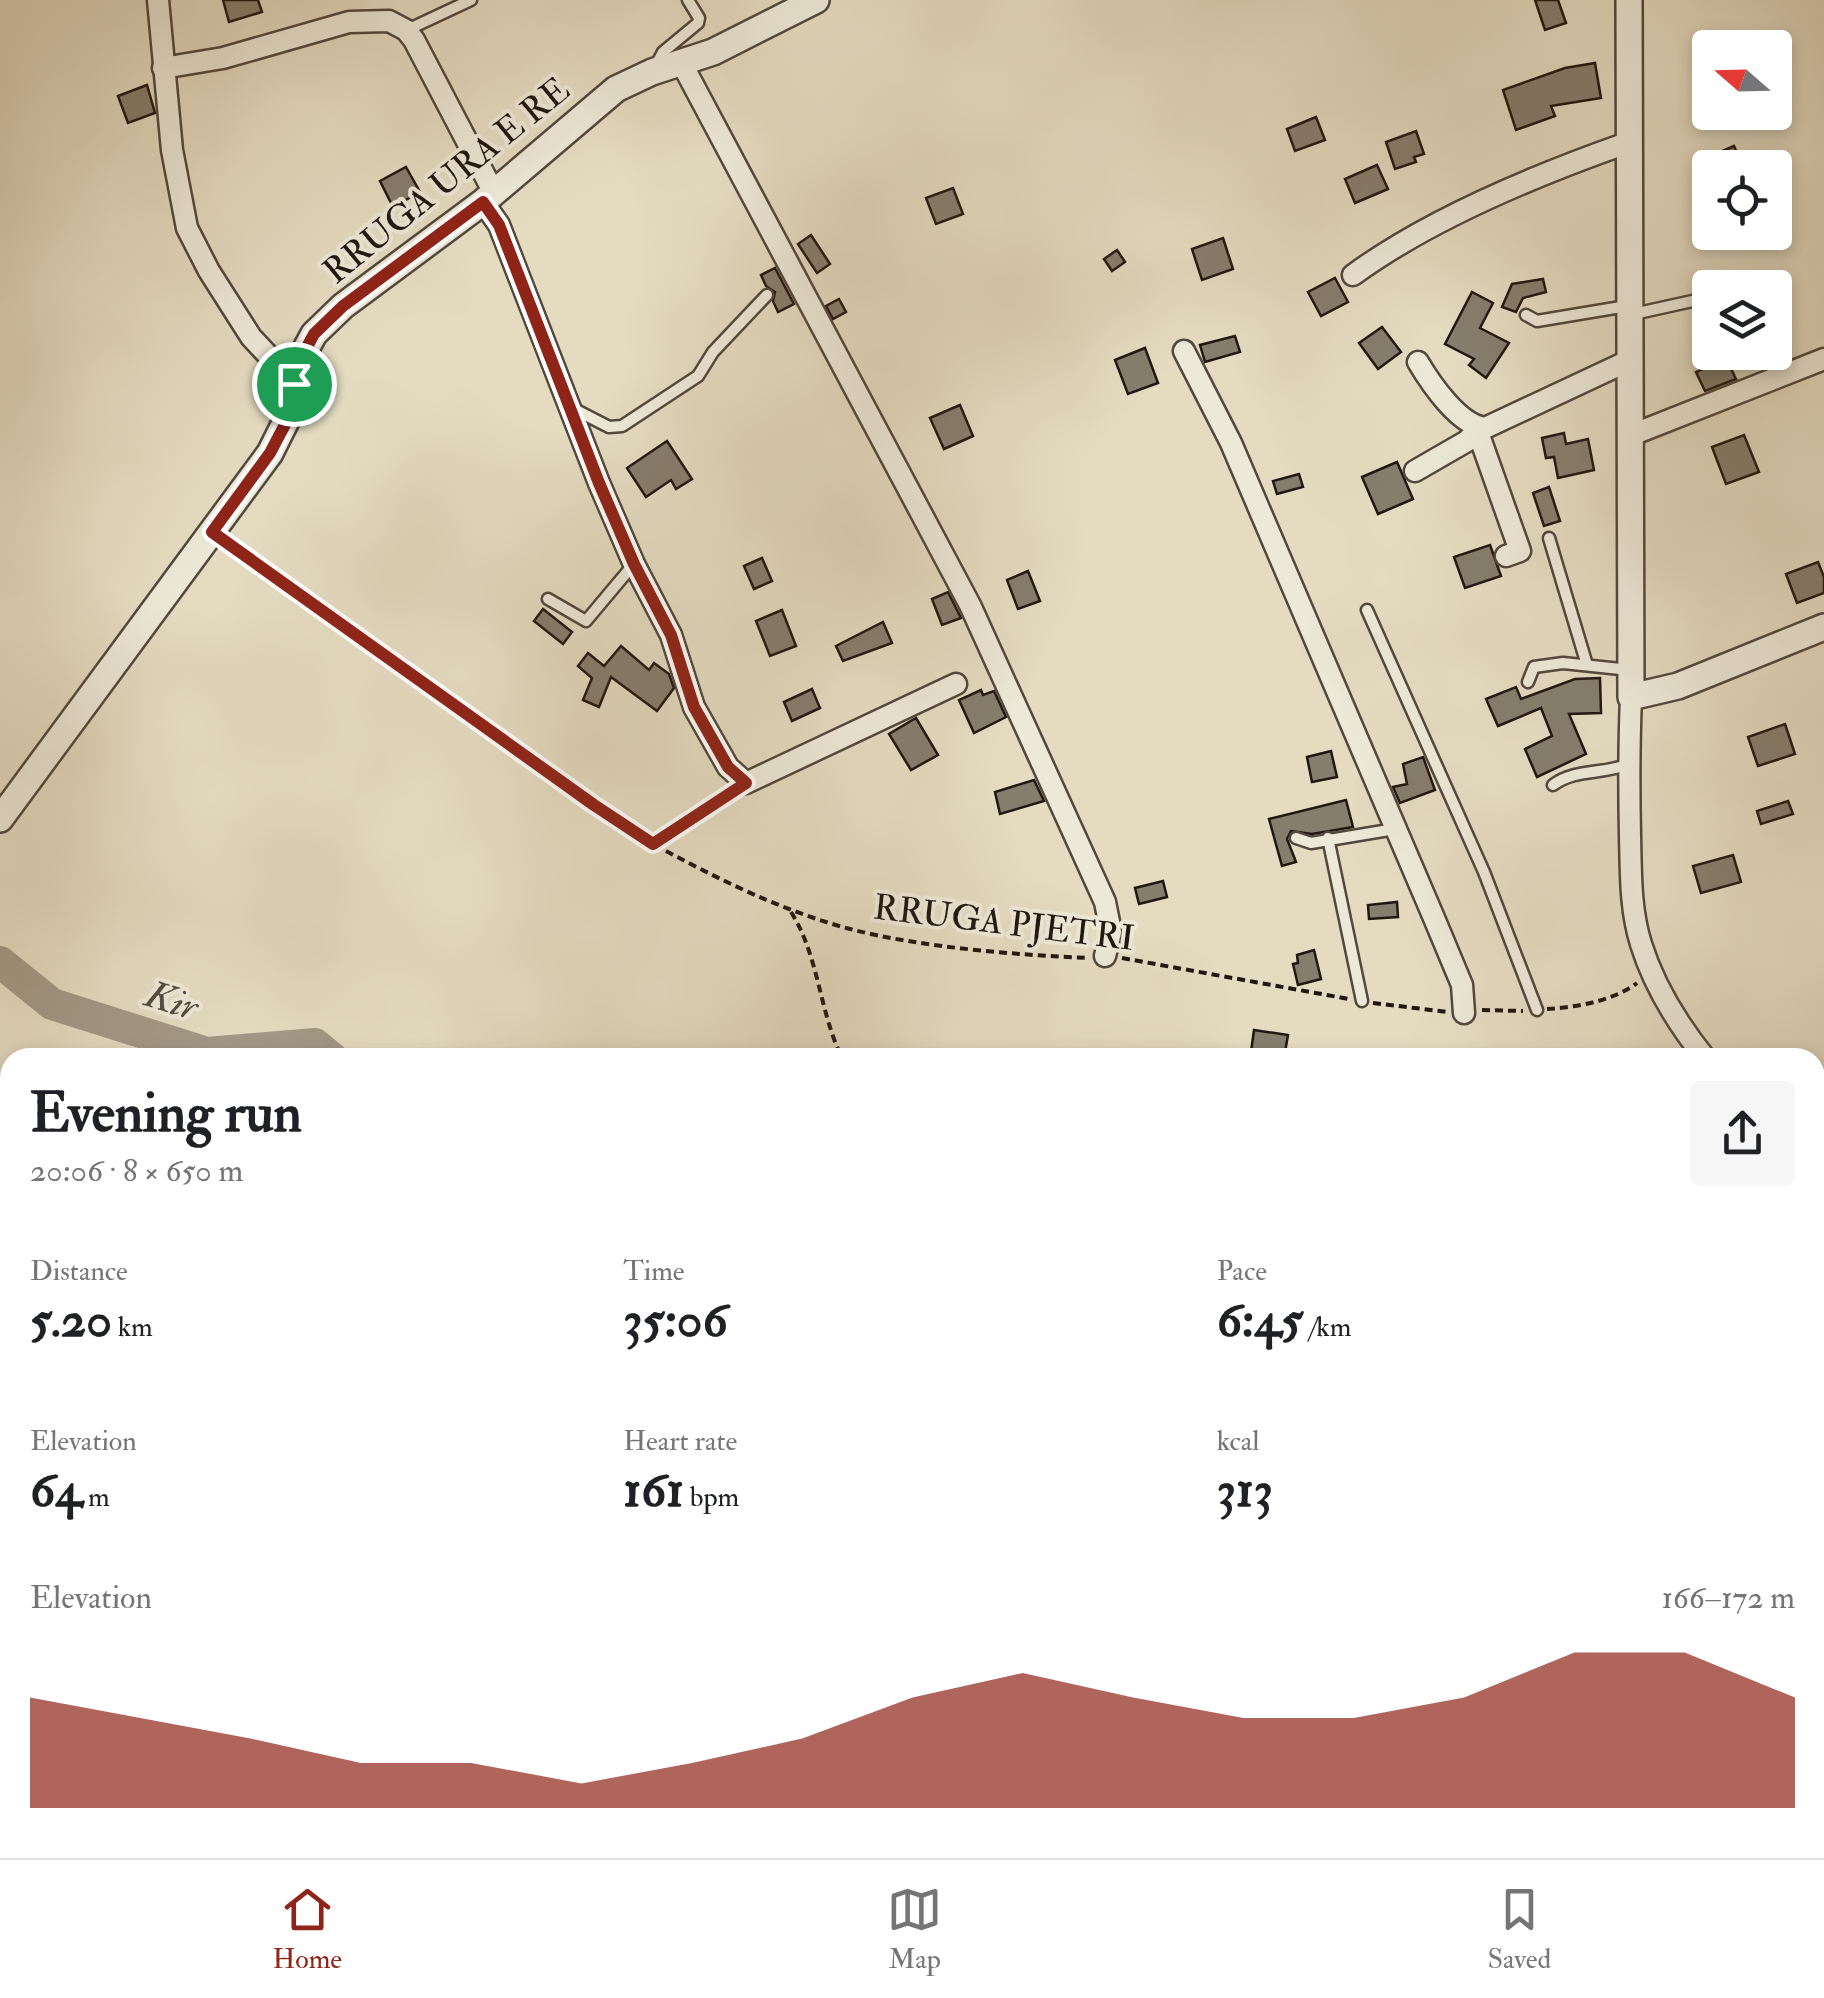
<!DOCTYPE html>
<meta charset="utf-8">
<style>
:root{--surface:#fff;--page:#f6f6f6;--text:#202124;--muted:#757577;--line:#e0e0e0;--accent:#8f2418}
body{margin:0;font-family:"IM FELL Double Pica",serif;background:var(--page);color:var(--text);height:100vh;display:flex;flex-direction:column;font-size:38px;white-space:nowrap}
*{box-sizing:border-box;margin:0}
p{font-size:32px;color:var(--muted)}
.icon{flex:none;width:55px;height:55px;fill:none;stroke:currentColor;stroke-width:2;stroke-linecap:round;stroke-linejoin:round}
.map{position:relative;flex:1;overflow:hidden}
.drawer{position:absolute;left:0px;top:1048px;width:1825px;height:812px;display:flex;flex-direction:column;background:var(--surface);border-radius:30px 30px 0 0;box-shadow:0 5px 15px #0003}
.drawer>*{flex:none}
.needle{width:65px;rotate:290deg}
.buttons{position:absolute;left:1692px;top:30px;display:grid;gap:20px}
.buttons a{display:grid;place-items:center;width:100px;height:100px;border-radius:10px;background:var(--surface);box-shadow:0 5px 15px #0003;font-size:50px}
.pin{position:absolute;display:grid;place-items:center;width:85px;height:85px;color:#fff;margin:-42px;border:5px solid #fff;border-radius:50%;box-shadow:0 2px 10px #0007}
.round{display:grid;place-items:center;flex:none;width:105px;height:105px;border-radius:10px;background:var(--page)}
.headline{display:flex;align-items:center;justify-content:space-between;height:170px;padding:0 30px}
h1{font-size:55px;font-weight:800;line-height:75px}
.figures{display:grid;grid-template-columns:repeat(3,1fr);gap:15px;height:170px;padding:10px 30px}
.figures div{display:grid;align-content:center}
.figures b{font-size:50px;font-weight:800}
.figures small{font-size:28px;font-weight:400}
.figures p{font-size:28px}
.chart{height:280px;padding:20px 30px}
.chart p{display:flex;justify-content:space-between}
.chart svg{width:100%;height:180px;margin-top:10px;fill:var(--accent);opacity:.7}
.menu{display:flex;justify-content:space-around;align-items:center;height:140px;border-top:2px solid var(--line);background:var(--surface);font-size:28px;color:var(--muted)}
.menu a{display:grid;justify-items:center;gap:5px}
.menu .active{color:var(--accent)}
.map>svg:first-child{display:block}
.green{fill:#c3baa3;stroke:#72685a;stroke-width:2.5}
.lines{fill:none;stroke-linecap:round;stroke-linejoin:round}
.river{stroke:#a29885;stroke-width:32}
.building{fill:#867d6d;stroke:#211711;stroke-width:2.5}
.service-casing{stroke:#52483d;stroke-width:15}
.minor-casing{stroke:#52483d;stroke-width:25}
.tertiary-casing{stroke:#52483d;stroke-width:30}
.secondary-casing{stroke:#211711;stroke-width:32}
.path{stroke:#211711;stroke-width:4;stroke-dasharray:8 5;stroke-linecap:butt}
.service{stroke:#ede8d7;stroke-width:10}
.minor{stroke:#ede8d7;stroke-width:20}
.tertiary{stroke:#ede8d7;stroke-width:25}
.secondary{stroke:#ede8d7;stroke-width:28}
.rail-casing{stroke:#211711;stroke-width:9}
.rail{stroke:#ede8d7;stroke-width:5;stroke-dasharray:15;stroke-linecap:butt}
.route-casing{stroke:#fff;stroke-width:20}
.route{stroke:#8f2418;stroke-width:12}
.labels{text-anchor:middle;stroke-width:8;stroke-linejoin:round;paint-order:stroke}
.street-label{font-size:35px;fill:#211711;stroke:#ede8d7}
.water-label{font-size:38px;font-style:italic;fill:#554b3f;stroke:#ede8d7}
</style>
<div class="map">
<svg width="1824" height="1858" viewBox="0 0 1824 1858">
<rect width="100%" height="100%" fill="#e4dbc1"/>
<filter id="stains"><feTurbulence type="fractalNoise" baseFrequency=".002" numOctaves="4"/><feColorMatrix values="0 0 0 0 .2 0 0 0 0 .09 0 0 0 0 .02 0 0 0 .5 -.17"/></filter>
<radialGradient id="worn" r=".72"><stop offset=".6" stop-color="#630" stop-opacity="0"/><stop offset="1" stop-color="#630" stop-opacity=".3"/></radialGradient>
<!-- green -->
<polygon class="green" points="20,1850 117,1850 115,1853 122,1858 16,1858"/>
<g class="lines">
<!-- river -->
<g class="river">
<polyline points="0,962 52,1004 207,1053 315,1044 332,1058"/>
<polyline points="1329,1850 1333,1858"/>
</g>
</g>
<!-- building -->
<g class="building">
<polygon points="223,0 258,0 262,12 229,22"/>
<polygon points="1535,0 1558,0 1566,23 1545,30"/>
<polygon points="1595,63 1601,98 1551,106 1555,116 1516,130 1503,90 1565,68"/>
<polygon points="147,85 155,113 128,123 118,96"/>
<polygon points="1316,117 1325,140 1295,151 1287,129"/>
<polygon points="1416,131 1424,154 1414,157 1416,162 1395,169 1386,142"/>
<polygon points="1734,146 1744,168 1725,168 1718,153"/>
<polygon points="1377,165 1388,189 1355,203 1345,179"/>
<polygon points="406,167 420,192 393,207 380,181"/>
<polygon points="953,188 963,214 936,224 926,198"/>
<polygon points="811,235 830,264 817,273 798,244"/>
<polygon points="1223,238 1233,269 1202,280 1192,249"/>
<polygon points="1117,250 1125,262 1112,271 1104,259"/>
<polygon points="775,268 794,304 778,312 773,301 775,292 766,286 761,275"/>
<polygon points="1741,272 1745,288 1700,288 1700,282"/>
<polygon points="1335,278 1348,302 1321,316 1308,292"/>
<polygon points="1543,279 1546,292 1523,298 1516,312 1502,307 1512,284"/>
<polygon points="1472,292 1493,303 1480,328 1509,343 1486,378 1469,365 1474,359 1445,344"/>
<polygon points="839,299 846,312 833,319 826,306"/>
<polygon points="1382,327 1401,352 1378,369 1359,343"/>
<polygon points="1235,336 1240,352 1205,362 1200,345"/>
<polygon points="1145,348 1158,383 1128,394 1115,360"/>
<polygon points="1726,358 1736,379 1705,391 1696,372"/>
<polygon points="960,405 973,436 944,449 930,418"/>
<polygon points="1564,433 1566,444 1588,439 1594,470 1558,478 1554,457 1546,458 1542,438"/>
<polygon points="1744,435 1759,472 1726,484 1712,447"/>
<polygon points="667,441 692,479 676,489 671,480 646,497 627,468"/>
<polygon points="1397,462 1413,499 1378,514 1362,477"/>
<polygon points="1299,474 1303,487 1277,494 1273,481"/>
<polygon points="1549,487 1560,521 1544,526 1533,493"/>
<polygon points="1490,545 1501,576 1465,588 1454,557"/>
<polygon points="762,558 772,581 754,589 744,566"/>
<polygon points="1818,562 1824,577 1824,593 1797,603 1786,574"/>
<polygon points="1028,571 1040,601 1018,609 1007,580"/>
<polygon points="948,592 961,618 942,625 932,599"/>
<polygon points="543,609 572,632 563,644 534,621"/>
<polygon points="782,610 796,646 770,656 756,621"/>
<polygon points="883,622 892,643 843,661 836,646"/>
<polygon points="621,646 649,670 654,663 669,674 674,688 657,711 611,677 599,707 583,700 592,678 578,666 588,653 604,666"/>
<polygon points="1600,678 1601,713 1569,714 1586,754 1537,777 1525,749 1552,736 1541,708 1498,726 1486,699 1516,687 1521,699 1575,679"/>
<polygon points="812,689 820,708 792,721 784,702"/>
<polygon points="981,690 983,695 994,691 1006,717 974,733 959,700"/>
<polygon points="916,718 938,755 911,770 889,734"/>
<polygon points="1785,724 1795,754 1758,766 1748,737"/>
<polygon points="1331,751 1337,777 1312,782 1307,757"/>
<polygon points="1423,757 1435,790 1400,803 1393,787 1407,784 1403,764"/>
<polygon points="1034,780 1044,801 1000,814 995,792"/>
<polygon points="1346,800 1353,827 1312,834 1291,831 1287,839 1296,862 1282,866 1269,819"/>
<polygon points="1788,801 1793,814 1761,824 1757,811"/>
<polygon points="1733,855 1741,882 1701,893 1693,866"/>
<polygon points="1163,881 1167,897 1139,904 1135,888"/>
<polygon points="1397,902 1398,917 1369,919 1368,905"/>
<polygon points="1314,950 1321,979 1298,985 1293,964 1298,963 1297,955"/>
<polygon points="1254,1030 1288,1035 1284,1058 1251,1052"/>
</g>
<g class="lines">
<defs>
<g id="service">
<polyline points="407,30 471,0"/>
<polyline points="655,67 663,52 698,23 699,18 688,0"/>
<polyline points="1526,315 1537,321 1627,306"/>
<polyline points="1629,315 1706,298"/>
<polyline points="574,409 609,427 622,426 698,376 713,352 767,295"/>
<polyline points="1549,538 1587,665"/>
<polyline points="548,599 586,621 633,565"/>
<polyline points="1367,610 1484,872 1537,1010"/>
<polyline points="1528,682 1534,667 1563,663 1630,670"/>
<path d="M1553,785C1576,768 1604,775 1628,764"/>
<polyline points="1296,838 1311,843 1395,829"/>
<polyline points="1328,838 1362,1001"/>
<polyline points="653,844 746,783"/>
<polyline points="0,1567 10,1570"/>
<polyline points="615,1850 631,1858"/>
</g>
<g id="minor">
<polyline points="158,0 172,150 187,228 209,271 251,337 294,383"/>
<polyline points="681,62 970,605 1105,902 1111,932 1105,956"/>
<polyline points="163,68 223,58 349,22 389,21 406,30 414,40 494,193"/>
<polyline points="483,202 499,225 599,483 634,564 671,635 694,707 728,767 746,783 956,684"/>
<path d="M1353,275C1431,218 1536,175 1627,143"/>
<polyline points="1184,351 1231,443 1434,918 1462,985 1464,1013"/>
<path d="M1418,362C1431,384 1459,425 1485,428L1628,361"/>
<polyline points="1629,436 1824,359"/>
<polyline points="1415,471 1467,441 1480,427 1480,438 1520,551 1506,556"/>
<path d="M1631,697C1629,744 1629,790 1630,836C1631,873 1630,909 1641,944C1654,986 1677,1023 1705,1058"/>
<polyline points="1815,1109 1824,1112"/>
<polyline points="281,1858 285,1850"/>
</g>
<g id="tertiary">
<polyline points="1629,0 1631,697 1678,686 1824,627"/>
<polyline points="0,819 270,453 289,415 301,358 314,334 343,306 483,202 616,89 652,72 713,52 816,0"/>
<polyline points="0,1618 10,1633"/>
<polyline points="0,1738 10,1748"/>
</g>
<g id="secondary">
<polyline points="0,1682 10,1692"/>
<polyline points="152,1850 159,1858"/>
</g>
</defs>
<!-- service casing -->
<use href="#service" class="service-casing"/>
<!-- minor casing -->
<use href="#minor" class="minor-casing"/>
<!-- tertiary casing -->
<use href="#tertiary" class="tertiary-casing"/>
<!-- secondary casing -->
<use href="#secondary" class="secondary-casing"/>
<!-- path -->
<g class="path">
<polyline points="228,543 640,836"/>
<path d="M666,851C724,882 786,912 850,929C919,947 1016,955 1088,958"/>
<path d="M791,912C819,956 819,1011 842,1058"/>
<polyline points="1122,958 1349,999"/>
<polyline points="1373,1003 1448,1012"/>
<path d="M1547,1009C1578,1007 1613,1001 1637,983"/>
<polyline points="1482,1010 1523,1011"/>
<polyline points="1815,1479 1824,1479"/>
<polyline points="1815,1584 1824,1586"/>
<polyline points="1815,1650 1824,1653"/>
</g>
<!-- service -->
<use href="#service" class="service"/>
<!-- minor -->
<use href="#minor" class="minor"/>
<!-- tertiary -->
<use href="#tertiary" class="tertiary"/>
<!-- secondary -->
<use href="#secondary" class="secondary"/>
<defs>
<g id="rail">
<polyline points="0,1546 10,1547"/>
<polyline points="858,1850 874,1858"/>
</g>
</defs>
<!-- rail casing -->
<use href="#rail" class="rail-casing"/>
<!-- rail -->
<use href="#rail" class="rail"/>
</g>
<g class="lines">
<defs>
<polygon id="route" points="483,202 499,225 599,483 634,564 671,635 694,707 728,767 746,783 653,844 594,805 212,532 270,453 290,415 301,358 314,334 343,306"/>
</defs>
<!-- route casing -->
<use href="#route" class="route-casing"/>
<!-- route -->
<use href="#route" class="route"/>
</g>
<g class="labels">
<!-- street labels -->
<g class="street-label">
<text transform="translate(446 180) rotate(-39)" y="12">RRUGA URA E RE</text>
<text transform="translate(1004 922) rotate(7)" y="12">RRUGA PJETRI</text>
</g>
<!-- water labels -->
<g class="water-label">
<text transform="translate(172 1000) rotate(17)" y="13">Kir</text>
</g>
</g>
<rect width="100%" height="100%" filter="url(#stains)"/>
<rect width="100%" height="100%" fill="url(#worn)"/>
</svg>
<div class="buttons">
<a><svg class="needle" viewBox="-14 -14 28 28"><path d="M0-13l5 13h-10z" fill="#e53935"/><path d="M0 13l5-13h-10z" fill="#757577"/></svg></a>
<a><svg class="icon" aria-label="locate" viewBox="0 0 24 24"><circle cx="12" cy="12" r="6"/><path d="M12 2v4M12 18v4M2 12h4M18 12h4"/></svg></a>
<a><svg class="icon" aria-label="layers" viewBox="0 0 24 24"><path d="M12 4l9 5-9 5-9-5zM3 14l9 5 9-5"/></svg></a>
</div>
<div class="pin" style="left:294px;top:384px;background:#1e9e55"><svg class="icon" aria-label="arrive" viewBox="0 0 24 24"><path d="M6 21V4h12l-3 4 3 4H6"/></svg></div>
<section class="drawer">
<div class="headline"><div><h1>Evening run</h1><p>20:06 · 8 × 650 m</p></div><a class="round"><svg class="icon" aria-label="share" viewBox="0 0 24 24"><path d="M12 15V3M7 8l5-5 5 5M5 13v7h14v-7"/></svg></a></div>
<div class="figures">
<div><p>Distance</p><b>5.20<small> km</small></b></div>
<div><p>Time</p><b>35:06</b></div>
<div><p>Pace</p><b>6:45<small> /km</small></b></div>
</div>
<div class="figures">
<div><p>Elevation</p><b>64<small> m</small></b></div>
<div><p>Heart rate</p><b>161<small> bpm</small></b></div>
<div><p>kcal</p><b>313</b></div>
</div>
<div class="chart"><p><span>Elevation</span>166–172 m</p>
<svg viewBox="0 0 160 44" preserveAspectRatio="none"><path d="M0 44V17L10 22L20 27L30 33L40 33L50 38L60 33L70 27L80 17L90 11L100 17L110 22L120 22L130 17L140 6L150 6L160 17V44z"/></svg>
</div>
</section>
</div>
<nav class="menu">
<a class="active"><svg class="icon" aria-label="home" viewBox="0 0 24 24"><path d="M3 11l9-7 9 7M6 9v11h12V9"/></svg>Home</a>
<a><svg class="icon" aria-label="map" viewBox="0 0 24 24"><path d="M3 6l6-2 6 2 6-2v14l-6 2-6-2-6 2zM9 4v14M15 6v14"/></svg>Map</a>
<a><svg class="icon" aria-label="saved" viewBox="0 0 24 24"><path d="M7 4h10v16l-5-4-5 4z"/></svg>Saved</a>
</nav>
